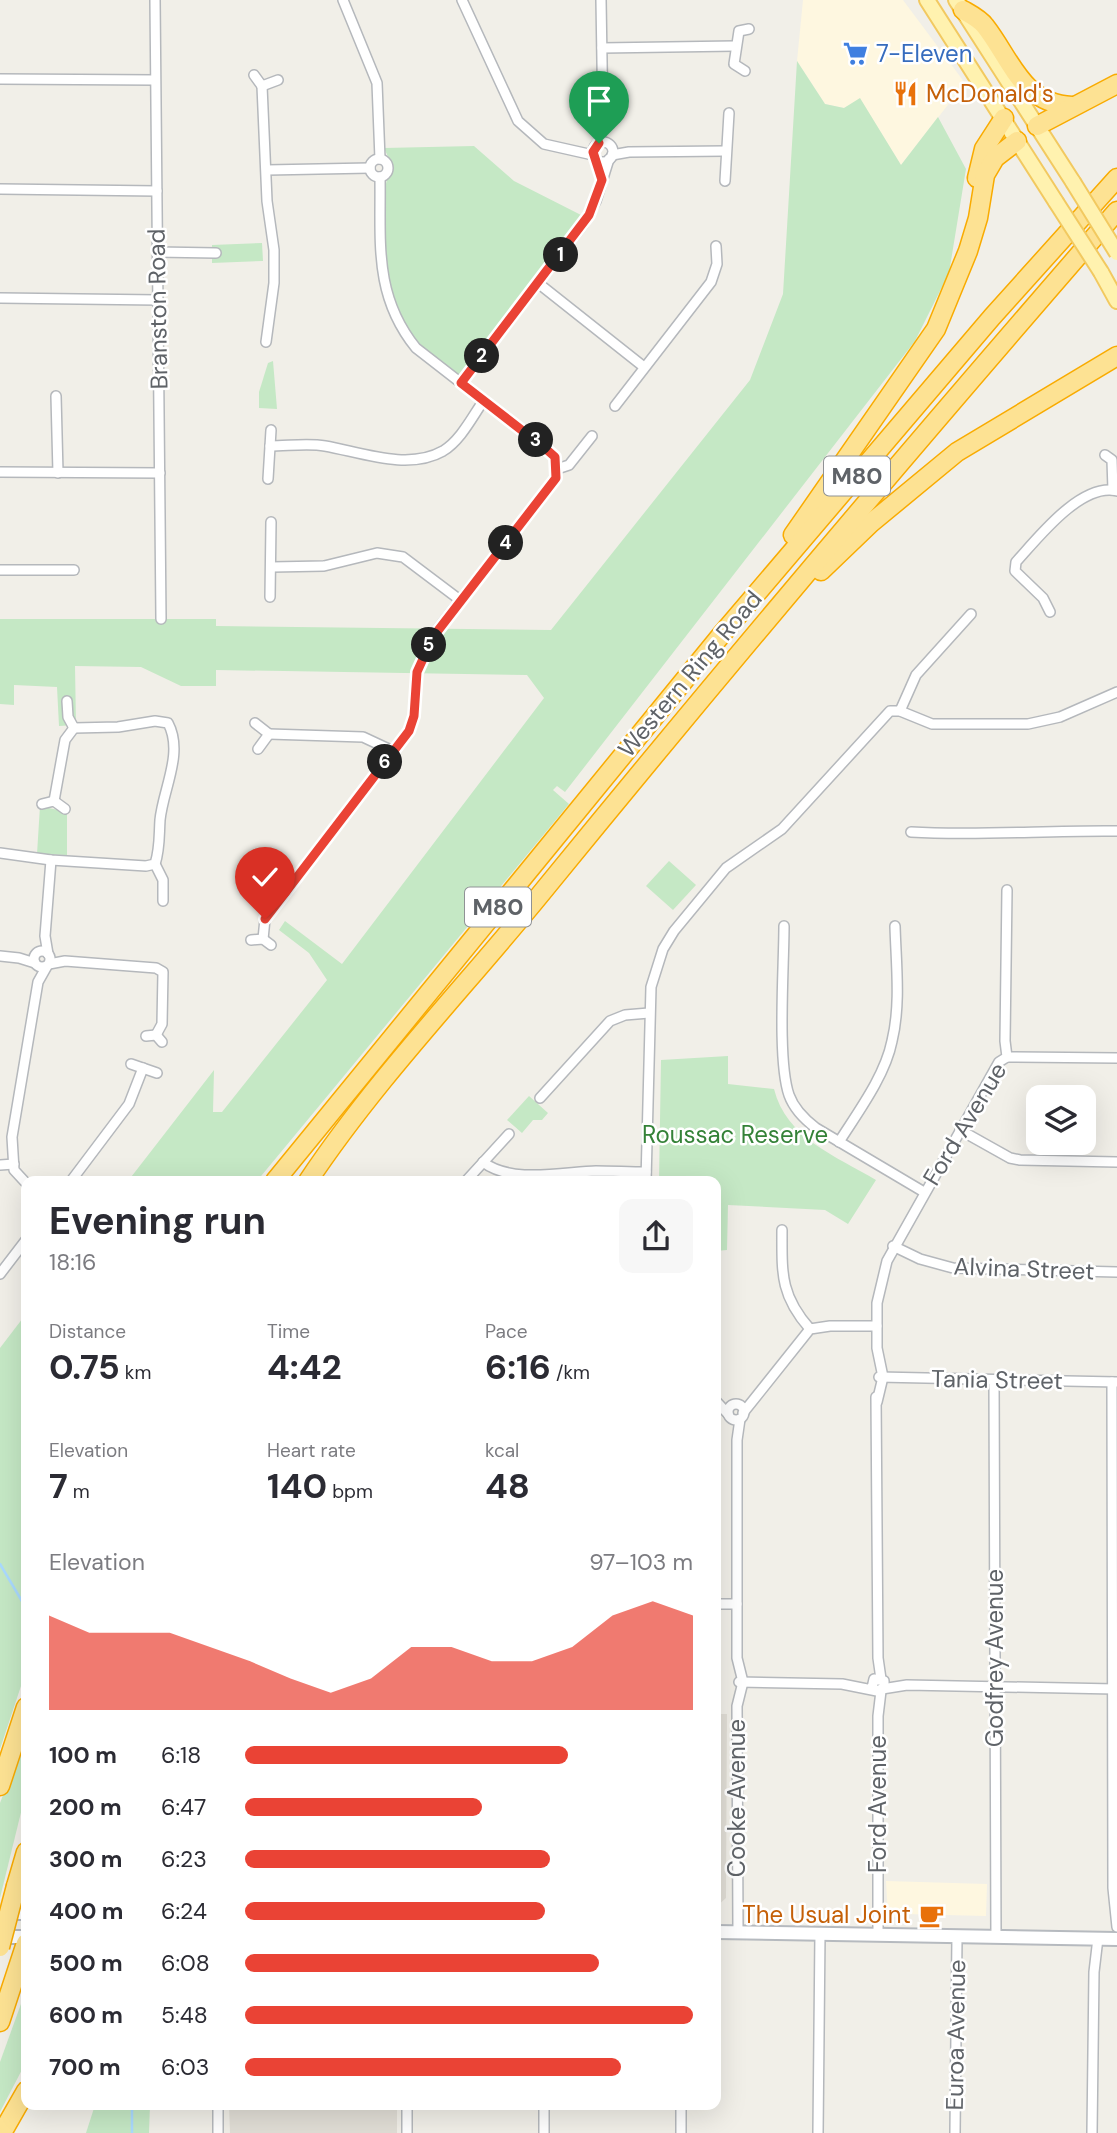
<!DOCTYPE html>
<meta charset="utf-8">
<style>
:root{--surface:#fff;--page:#f7f7f7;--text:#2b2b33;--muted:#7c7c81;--accent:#ea4335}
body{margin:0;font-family:"DM Sans",sans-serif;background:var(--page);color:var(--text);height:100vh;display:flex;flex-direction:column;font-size:26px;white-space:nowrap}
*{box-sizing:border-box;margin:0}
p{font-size:23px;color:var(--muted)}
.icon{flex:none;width:38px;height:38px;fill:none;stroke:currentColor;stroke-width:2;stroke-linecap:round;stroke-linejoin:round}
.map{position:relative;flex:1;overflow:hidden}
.drawer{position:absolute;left:21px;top:1176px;width:700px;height:934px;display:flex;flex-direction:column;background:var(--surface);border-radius:14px;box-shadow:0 7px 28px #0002}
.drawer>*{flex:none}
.controls{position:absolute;left:1026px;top:1085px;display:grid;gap:14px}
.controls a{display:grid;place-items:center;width:70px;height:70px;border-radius:14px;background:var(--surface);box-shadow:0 7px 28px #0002;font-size:35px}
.pin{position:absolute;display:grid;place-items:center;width:60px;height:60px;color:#fff;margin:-72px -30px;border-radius:50% 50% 50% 0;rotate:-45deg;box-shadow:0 0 7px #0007}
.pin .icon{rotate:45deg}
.km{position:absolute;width:35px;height:35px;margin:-18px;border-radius:50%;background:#222;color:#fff;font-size:19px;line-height:35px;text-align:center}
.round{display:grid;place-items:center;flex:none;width:74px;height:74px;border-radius:14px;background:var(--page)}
.headline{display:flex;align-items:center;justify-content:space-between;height:119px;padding:0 28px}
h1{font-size:38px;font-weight:700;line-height:52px}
.figures{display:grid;grid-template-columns:repeat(3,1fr);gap:10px;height:119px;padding:7px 28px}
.figures div{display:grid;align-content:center}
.figures b{font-size:35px;font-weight:700}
.figures small{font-size:19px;font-weight:400}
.figures p{font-size:19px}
.chart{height:196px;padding:14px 28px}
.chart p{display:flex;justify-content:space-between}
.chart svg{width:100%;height:126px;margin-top:7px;fill:var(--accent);opacity:.7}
ul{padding:0 28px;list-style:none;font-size:23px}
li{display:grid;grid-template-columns:112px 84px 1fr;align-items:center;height:52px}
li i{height:18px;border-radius:9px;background:var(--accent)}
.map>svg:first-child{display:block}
.commercial{fill:#fef7e0}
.education{fill:#e1ded6}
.green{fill:#c5e8c5}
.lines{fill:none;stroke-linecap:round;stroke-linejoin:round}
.stream{stroke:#aadaff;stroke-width:2.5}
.street-casing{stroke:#b5b8bc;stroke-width:12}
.secondary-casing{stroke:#b6babf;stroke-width:16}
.primary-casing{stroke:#f2c960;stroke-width:18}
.highway-casing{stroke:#f9ab00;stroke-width:21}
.street{stroke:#fff;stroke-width:9}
.secondary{stroke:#fff;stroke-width:12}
.primary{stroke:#fff2af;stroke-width:14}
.highway{stroke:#fde293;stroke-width:18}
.primary-bridge-casing{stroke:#f2c960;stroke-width:18;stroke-linecap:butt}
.highway-bridge-casing{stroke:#f9ab00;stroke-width:21;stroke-linecap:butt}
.primary-bridge{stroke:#fff2af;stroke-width:14}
.highway-bridge{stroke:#fde293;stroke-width:18}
.route-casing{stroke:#fff;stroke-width:14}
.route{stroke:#ea4335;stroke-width:9}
.labels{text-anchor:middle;stroke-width:5;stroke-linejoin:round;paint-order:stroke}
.shield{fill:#fff;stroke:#8f9295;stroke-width:2}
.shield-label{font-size:23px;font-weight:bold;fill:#5f6368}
.shop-label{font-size:24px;fill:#366cbe;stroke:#fff;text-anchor:start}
.food-label{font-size:24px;fill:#c56008;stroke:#fff;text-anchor:start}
.street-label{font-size:24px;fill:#5f6368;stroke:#fff}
.park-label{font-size:24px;fill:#348238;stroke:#fff}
</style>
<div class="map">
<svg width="1117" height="2133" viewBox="0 0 1117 2133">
<rect width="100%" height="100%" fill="#f1efe8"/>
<!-- commercial -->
<g class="commercial">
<polygon points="803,0 903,0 965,83 901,165 860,99 844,108 825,104 797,61"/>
<polygon points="886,1881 987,1884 986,1916 904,1914 904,1917 888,1917"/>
</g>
<!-- education -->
<g class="education">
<polygon points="716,1714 727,1714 726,1898 716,1907"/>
<polygon points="229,2105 397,2105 397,2133 230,2133"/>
</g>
<!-- green -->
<g class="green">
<polygon points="797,61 825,104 844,108 860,98 901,165 938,117 966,169 949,273 915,341 565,792 557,786 553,790 569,804 257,1181 128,1181 214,1070 213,1112 222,1112 327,980 309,953 279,930 285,921 342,964 544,698 527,675 216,670 216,686 181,686 141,667 75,666 76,725 59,726 57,687 14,685 14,705 0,704 0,619 216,619 216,626 551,630 750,380 783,294"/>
<polygon points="474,146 514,181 583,216 459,378 416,343 393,307 385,260 384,192 391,163 384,148"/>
<polygon points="262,243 263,261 212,263 212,245"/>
<polygon points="273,361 277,409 259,408 259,392 268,363"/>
<polygon points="40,806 67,812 67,855 37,854"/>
<polygon points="669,861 696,885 673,910 646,886"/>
<path d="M728,1056V1084L774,1089C786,1138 836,1156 876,1180L848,1224L825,1210L728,1205L727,1250L716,1251V1181H659L661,1060Z"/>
<polygon points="529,1096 548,1113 542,1120 533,1120 522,1133 507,1120"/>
<polygon points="26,1314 26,1671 0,1749 0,1348"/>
<polygon points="26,1733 26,1792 0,1898 0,1803"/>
<polygon points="26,1990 26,2062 0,2112 0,2062"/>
<polygon points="95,2105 150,2105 149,2133 86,2133"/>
</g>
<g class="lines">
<!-- stream -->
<g class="stream">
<polyline points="0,1564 26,1608"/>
<polyline points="132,2105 132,2133"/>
</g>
<defs>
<g id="street">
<polyline points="155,0 161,619"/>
<polyline points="343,0 377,83 380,159"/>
<polyline points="462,0 518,121 544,144 593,155"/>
<polyline points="602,48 735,46"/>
<polyline points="745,71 734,64 739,31 749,29"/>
<polyline points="254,75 262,86 278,80"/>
<polyline points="0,79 155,80"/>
<polyline points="262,86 267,201 274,250 274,283 266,342"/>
<circle cx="603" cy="152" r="10"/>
<polyline points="599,143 603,122 601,0"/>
<polyline points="612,155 629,152 725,151"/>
<circle cx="379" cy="168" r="9"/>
<polyline points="267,170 370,168"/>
<polyline points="725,181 729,113"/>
<polyline points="0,189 157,191"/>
<polyline points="157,252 216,253"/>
<polyline points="538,283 644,367"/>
<polyline points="0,298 158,300"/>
<polyline points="461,383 584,223 596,201 609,159"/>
<polyline points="56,396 58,473"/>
<polyline points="615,406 711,282 717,264 716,246"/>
<path d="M270,446C288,446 308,443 325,446C360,452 408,471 443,451C461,440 472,417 484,400"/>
<polyline points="1105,455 1112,460 1113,490"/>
<polyline points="557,469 569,465 592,436"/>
<polyline points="0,472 160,473"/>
<polyline points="268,479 271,430"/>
<polyline points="272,567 324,566 377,553 403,557 460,600"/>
<polyline points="0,570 74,570"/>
<polyline points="270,597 271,522"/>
<path d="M1050,612L1043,598L1015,571L1016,562C1037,539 1081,482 1117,491"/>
<polyline points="67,701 68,717 74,728"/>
<polyline points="900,711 916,675 971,614"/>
<polyline points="255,723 269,734 258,749"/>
<polyline points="269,734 363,737 393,751"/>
<polyline points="54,801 65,740 74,728"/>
<polyline points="42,804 54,801 65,809"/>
<path d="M911,832C979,836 1048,830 1117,831"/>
<path d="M0,853L51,860L146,866L155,864C160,849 159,835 160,820C163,789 184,753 168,723L155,721L118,727L74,728"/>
<polyline points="155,864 163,880 163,901"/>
<path d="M784,926C784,967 777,1060 789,1095C794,1109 804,1119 816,1128L924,1192"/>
<path d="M263,939L265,919L271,910L409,731L414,716L417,672L438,629L556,478L555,457L546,449L416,348C373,295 381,241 380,177"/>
<polyline points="251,940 263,939 271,945"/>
<circle cx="42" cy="959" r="8"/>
<polyline points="48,954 45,936 51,860"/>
<polyline points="0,956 19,958 35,963"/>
<polyline points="49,964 65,961 156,968 163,972 162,1024 156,1035"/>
<polyline points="146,1036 156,1035 162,1042"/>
<polyline points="1007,1057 1117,1058"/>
<polyline points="131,1064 157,1073"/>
<polyline points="540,1098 610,1021 625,1015 649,1013"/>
<polyline points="960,1130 1010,1158 1020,1160 1117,1162"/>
<path d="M839,1142C858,1112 885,1076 892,1041C901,1004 896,963 895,926"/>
<path d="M483,1162C511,1184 564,1172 596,1171C613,1171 629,1172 646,1172"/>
<polyline points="0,1165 14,1164"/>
<polyline points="71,1181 129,1104 143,1068"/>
<polyline points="466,1181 509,1134"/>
<polyline points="646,1181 651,987 663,949 674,931 726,868 782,829 890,711 900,711 932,724 1028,724 1060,717 1117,692"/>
<polyline points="26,1183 14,1170 12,1137 38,982 47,966"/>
<path d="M782,1230C782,1273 780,1295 810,1329"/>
<polyline points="893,1246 920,1259 953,1268 1117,1272"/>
<polyline points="0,1274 26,1240"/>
<polyline points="879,1377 1117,1382"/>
<polyline points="994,1380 996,1937"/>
<polyline points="1112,1382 1113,1888 1117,1927"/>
<polyline points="876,1397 878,1658 881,1679"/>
<polyline points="716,1401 728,1414"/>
<polyline points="877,1402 883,1377 877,1348 877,1303 887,1261 999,1062 1007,1057 1005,1041 1007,890"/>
<circle cx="736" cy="1412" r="8"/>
<polyline points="743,1413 810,1329 830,1326 877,1326"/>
<polyline points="716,1604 737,1604"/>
<polyline points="739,1682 842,1684 877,1691 884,1688 884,1681 874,1679 872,1688"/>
<polyline points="882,1689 907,1685 1115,1689"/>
<polyline points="738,1932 737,1706 743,1682 737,1658 737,1440 740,1419"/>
<polyline points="878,1935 878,1716 881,1691"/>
<polyline points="218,2133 218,2105"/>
<polyline points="407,2133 407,2105"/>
<polyline points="544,2133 544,2105"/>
<polyline points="681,2133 681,2105"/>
<polyline points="818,2133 820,1933"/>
<polyline points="955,2133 957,1936"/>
<polyline points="1092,2133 1094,1972 1098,1938"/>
</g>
<g id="secondary">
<polyline points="4,1913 26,1913"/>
<polyline points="716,1932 1117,1939"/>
<polyline points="0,1937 26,1937"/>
</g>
<g id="primary">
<polyline points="927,0 1056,202"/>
<polyline points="956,0 1073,182"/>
<polyline points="1101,272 1117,301"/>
</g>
<g id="highway">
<path d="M963,10C970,14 980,19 985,26C1011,59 1022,104 1072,106"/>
<polyline points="1037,126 1117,84"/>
<polyline points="977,178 984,149 1004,118"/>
<polyline points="793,535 936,329 968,251 978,218 985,175 995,158 1017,141"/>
<polyline points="821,571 871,523 957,452 1117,356"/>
<polyline points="275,1181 722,634 992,317 1117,178"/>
<path d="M308,1181C378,1076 468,984 548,885C734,657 924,433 1117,211"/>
<polyline points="0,1786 26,1707"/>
<polyline points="16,1886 26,1852"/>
<polyline points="0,2022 26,1943"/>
<polyline points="2,2133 26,2091"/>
</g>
</defs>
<!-- street casing -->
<use href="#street" class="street-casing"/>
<!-- secondary casing -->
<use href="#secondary" class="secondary-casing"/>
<!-- primary casing -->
<use href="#primary" class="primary-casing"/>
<!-- highway casing -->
<use href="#highway" class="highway-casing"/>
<!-- street -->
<use href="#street" class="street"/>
<!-- secondary -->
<use href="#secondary" class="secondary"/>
<!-- primary -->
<use href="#primary" class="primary"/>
<!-- highway -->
<use href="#highway" class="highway"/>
<defs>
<g id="primary-bridge">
<polyline points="1073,182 1117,253"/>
<polyline points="1056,202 1101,272"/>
</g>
<polyline id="highway-bridge" points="0,1947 16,1886"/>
</defs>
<!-- primary-bridge casing -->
<use href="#primary-bridge" class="primary-bridge-casing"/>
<!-- highway-bridge casing -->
<use href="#highway-bridge" class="highway-bridge-casing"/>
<!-- primary-bridge -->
<use href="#primary-bridge" class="primary-bridge"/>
<!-- highway-bridge -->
<use href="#highway-bridge" class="highway-bridge"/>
</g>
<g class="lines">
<defs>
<polyline id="route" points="265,919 409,731 414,716 417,672 433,637 556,478 555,457 546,449 461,383 589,215 602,180 593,152 599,143"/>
</defs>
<!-- route casing -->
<use href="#route" class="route-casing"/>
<!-- route -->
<use href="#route" class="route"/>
</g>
<!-- icons -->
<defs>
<symbol id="supermarket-bare" viewBox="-9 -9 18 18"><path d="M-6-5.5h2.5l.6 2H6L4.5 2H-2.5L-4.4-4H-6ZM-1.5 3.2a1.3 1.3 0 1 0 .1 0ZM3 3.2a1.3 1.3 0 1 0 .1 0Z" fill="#3f7fe0" stroke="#fff" stroke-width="2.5" paint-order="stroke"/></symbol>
<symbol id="restaurant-bare" viewBox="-9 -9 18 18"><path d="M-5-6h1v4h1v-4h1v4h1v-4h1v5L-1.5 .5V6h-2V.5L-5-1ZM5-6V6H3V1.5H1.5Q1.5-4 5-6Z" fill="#e8710a" stroke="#fff" stroke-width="2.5" paint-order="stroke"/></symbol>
<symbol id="cafe-bare" viewBox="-9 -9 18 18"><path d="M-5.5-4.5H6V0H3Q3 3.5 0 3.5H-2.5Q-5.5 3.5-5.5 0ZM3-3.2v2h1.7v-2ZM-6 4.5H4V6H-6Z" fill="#e8710a" stroke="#fff" stroke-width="2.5" paint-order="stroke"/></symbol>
</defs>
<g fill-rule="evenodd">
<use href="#supermarket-bare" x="838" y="36" width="35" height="35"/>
<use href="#restaurant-bare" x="888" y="76" width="35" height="35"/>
<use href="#cafe-bare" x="914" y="1898" width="35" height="35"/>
</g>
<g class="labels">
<!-- shield labels -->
<g class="shield">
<rect x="824" y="456.5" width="66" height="39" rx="5"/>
<rect x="465" y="887.5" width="66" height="39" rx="5"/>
</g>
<g class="shield-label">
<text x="857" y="484">M80</text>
<text x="498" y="915">M80</text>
</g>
<!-- shop labels -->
<g class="shop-label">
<text x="876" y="62">7-Eleven</text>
</g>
<!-- food labels -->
<g class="food-label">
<text x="926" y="102">McDonald's</text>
<text x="911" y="1923" text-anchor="end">The Usual Joint</text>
</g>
<!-- street labels -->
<g class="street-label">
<text transform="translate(158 309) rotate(-91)" y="8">Branston Road</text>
<text transform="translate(690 674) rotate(-50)" y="8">Western Ring Road</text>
<text transform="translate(965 1124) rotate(-59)" y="8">Ford Avenue</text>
<text transform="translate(1024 1269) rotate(2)" y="8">Alvina Street</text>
<text transform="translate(997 1380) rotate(1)" y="8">Tania Street</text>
<text transform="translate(995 1658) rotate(-90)" y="8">Godfrey Avenue</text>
<text transform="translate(737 1798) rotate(-90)" y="8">Cooke Avenue</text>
<text transform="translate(878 1804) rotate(-90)" y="8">Ford Avenue</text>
<text transform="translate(956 2035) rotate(-89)" y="8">Euroa Avenue</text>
</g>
<!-- park labels -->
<g class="park-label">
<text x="735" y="1143">Roussac Reserve</text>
</g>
</g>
</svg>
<div class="controls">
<a><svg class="icon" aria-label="layers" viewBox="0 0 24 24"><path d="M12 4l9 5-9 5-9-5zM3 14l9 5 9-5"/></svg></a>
</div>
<div class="pin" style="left:599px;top:143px;background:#1e9e55"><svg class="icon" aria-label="arrive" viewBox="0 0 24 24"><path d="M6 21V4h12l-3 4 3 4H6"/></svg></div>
<div class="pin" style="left:265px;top:919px;background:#d93025"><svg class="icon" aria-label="check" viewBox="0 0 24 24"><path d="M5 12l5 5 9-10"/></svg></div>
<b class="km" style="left:561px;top:255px">1</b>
<b class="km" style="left:482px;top:356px">2</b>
<b class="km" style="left:536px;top:440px">3</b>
<b class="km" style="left:506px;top:543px">4</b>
<b class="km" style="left:429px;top:645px">5</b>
<b class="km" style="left:385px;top:762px">6</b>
<section class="drawer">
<div class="headline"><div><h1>Evening run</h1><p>18:16</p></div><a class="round"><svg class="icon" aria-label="share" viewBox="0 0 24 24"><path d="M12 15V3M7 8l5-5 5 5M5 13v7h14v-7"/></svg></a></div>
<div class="figures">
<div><p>Distance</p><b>0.75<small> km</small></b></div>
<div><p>Time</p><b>4:42</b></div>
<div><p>Pace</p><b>6:16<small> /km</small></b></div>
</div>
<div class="figures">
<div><p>Elevation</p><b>7<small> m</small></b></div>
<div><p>Heart rate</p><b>140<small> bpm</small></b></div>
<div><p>kcal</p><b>48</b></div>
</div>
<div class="chart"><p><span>Elevation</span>97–103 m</p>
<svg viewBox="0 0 160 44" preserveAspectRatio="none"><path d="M0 44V11L10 17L20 17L30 17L40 22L50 27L60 33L70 38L80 33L90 22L100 22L110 27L120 27L130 22L140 11L150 6L160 11V44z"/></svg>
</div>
<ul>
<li><b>100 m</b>6:18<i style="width:72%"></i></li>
<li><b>200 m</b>6:47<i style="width:53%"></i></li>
<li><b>300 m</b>6:23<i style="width:68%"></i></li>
<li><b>400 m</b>6:24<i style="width:67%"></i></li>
<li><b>500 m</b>6:08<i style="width:79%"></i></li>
<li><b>600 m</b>5:48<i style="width:100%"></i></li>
<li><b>700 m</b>6:03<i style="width:84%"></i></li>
</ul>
</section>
</div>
